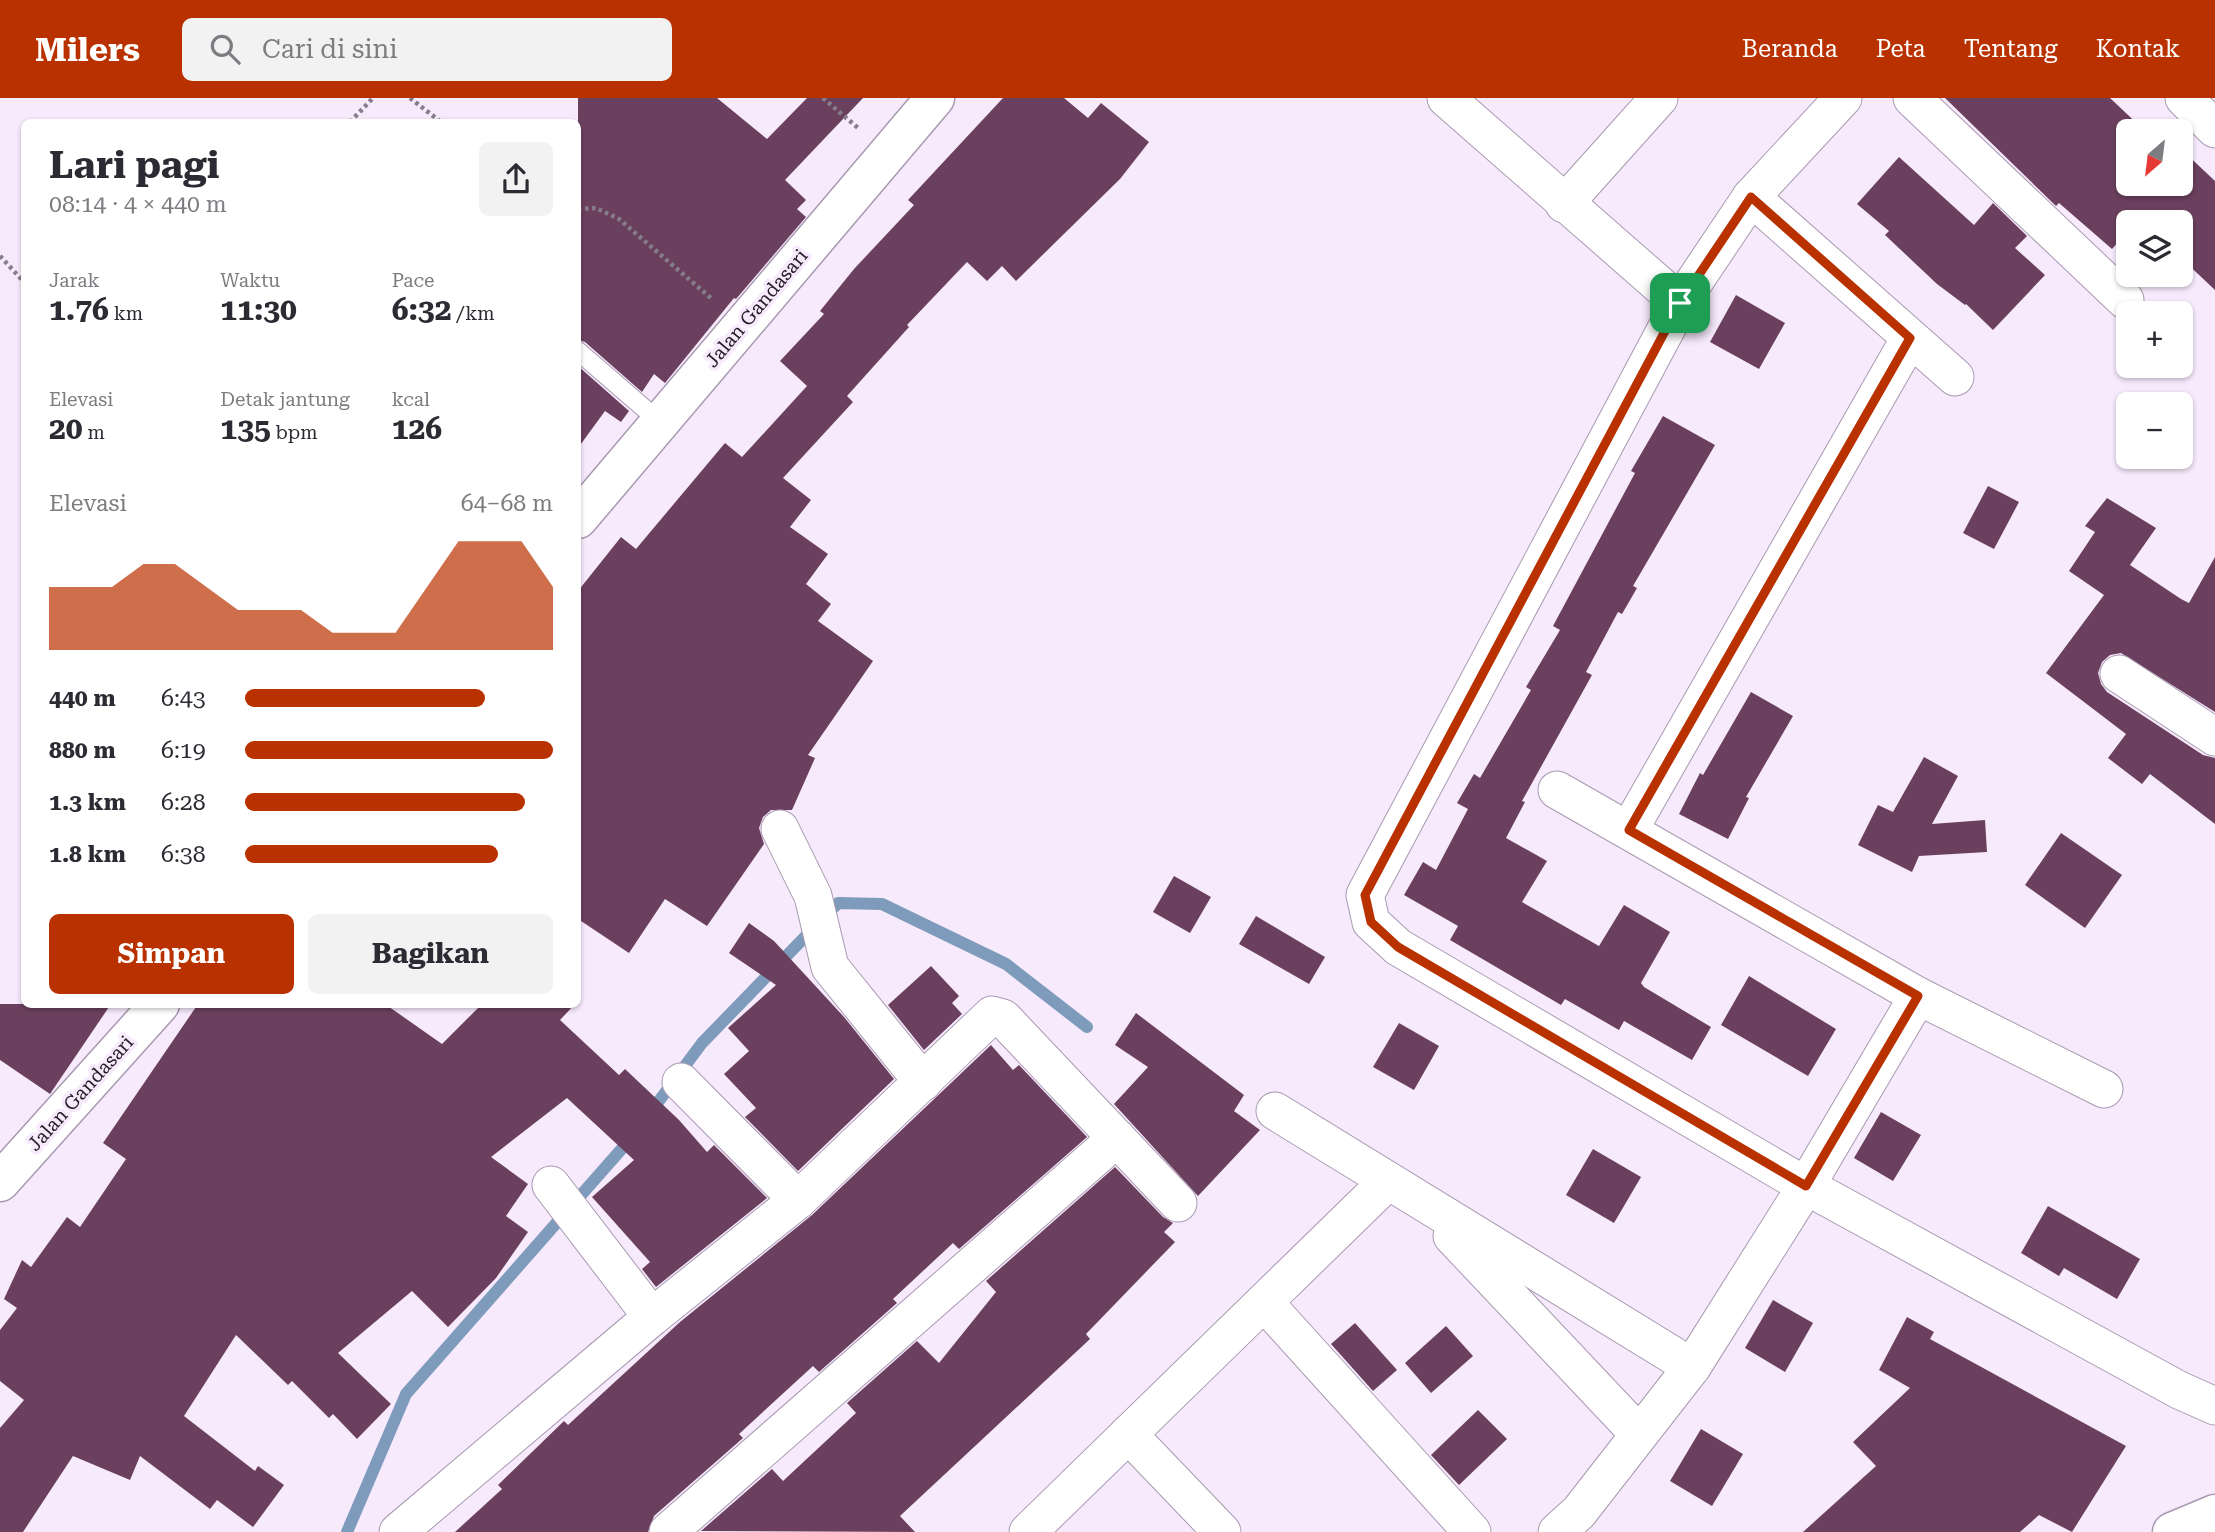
<!DOCTYPE html>
<html lang="id">
<meta charset="utf-8">
<style>
:root{--surface:#fff;--page:#f2f2f3;--text:#2b2b33;--muted:#7c7c81;--accent:#ba3100}
body{margin:0;font-family:"Roboto Serif",serif;background:var(--page);color:var(--text);height:100vh;display:flex;flex-direction:column;font-size:26px;white-space:nowrap}
*{box-sizing:border-box;margin:0}
p{font-size:23px;color:var(--muted)}
.icon{flex:none;width:38px;height:38px;fill:none;stroke:currentColor;stroke-width:2;stroke-linecap:round;stroke-linejoin:round}
.map{position:relative;flex:1;overflow:hidden}
.drawer{position:absolute;left:21px;top:21px;width:560px;height:889px;display:flex;flex-direction:column;background:var(--surface);border-radius:10px;box-shadow:0 2px 5px #0004}
.drawer>*{flex:none}
.needle{width:46px;rotate:208deg}
.buttons{position:absolute;left:2116px;top:21px;display:grid;gap:14px}
.buttons a{display:grid;place-items:center;width:77px;height:77px;border-radius:10px;background:var(--surface);box-shadow:0 2px 5px #0004;font-size:35px}
.pin{position:absolute;display:grid;place-items:center;width:60px;height:60px;color:#fff;margin:-30px;border-radius:14px;box-shadow:0 4px 10px #0006}
.round{display:grid;place-items:center;flex:none;width:74px;height:74px;border-radius:10px;background:var(--page)}
.summary{display:flex;align-items:center;justify-content:space-between;height:119px;padding:0 28px}
h1{font-size:38px;font-weight:700;line-height:52px}
.stats{display:grid;grid-template-columns:repeat(3,1fr);gap:10px;height:119px;padding:7px 28px}
.stats div{display:grid;align-content:center}
.stats b{font-size:30px;font-weight:700}
.stats small{font-size:19px;font-weight:400}
.stats p{font-size:19px}
.chart{height:196px;padding:14px 28px}
.chart p{display:flex;justify-content:space-between}
.chart svg{width:100%;height:126px;margin-top:7px;fill:var(--accent);opacity:.7}
.action{display:flex;gap:14px;margin-top:auto;padding:14px 28px}
.action a{flex:1;height:80px;border-radius:10px;background:var(--accent);color:#fff;font-size:28px;font-weight:700;line-height:80px;text-align:center}
.action a+a{background:var(--page);color:var(--text)}
ul{padding:0 28px;list-style:none;font-size:23px}
li{display:grid;grid-template-columns:112px 84px 1fr;align-items:center;height:52px}
li i{height:18px;border-radius:9px;background:var(--accent)}
header{display:flex;align-items:center;gap:42px;box-sizing:border-box;height:98px;padding:0 35px;background:var(--accent);color:#fff}
header strong{font-size:33px}
nav{display:flex;gap:38px;margin-inline-start:auto;font-size:24px}
.search{width:490px;height:63px;background:var(--page);display:flex;align-items:center;gap:18px;box-sizing:border-box;padding:0 24px;border-radius:10px;color:var(--muted);font-size:26px}
.map>svg:first-child{display:block}
.lines{fill:none;stroke-linecap:round;stroke-linejoin:round}
.stream{stroke:#7f9bbb;stroke-width:12}
.building{fill:#6b405e}
.lane-casing{stroke:#a899b0;stroke-width:20}
.street-casing{stroke:#a899b0;stroke-width:39}
.secondary-casing{stroke:#a899b0;stroke-width:41}
.path{stroke:#867d8a;stroke-width:4.5;stroke-dasharray:3.5 3.5;stroke-linecap:butt}
.lane{stroke:#fff;stroke-width:18}
.street{stroke:#fff;stroke-width:37}
.secondary{stroke:#fff;stroke-width:38}
.route-casing{stroke:#fff;stroke-width:14}
.route{stroke:#ba3100;stroke-width:9}
.labels{text-anchor:middle;stroke-width:7;stroke-linejoin:round;paint-order:stroke}
.street-label{font-size:19px;fill:#252028;stroke:#f7eafd}
</style>
<header>
<strong>Milers</strong>
<div class="search"><svg class="icon" aria-label="search" viewBox="0 0 24 24"><circle cx="10" cy="10" r="6"/><path d="M15 15l6 6"/></svg>Cari di sini</div>
<nav><a>Beranda</a><a>Peta</a><a>Tentang</a><a>Kontak</a></nav>
</header>
<div class="map">
<svg width="2215" height="1434" viewBox="0 0 2215 1434">
<rect width="100%" height="100%" fill="#f7eafd"/>
<g class="lines">
<!-- stream -->
<g class="stream">
<polyline points="650,1015 702,945 838,805 882,806 1006,866 1087,929"/>
<polyline points="347,1434 406,1296 633,1038"/>
</g>
</g>
<!-- building -->
<g class="building">
<polygon points="578,0 717,0 767,41 807,0 863,0 785,82 806,102 797,111 806,119 736,201 734,200 665,285 654,276 642,294 585,244 578,242"/>
<polygon points="1003,0 1064,0 1088,20 1101,5 1149,44 1120,81 1016,183 1002,168 987,183 967,164 907,227 909,229 847,298 853,304 783,380 811,402 790,429 828,456 806,486 831,506 818,523 873,563 808,657 815,660 792,712 771,712 763,719 759,730 764,746 707,828 665,801 629,855 578,821 578,493 621,439 636,451 725,345 742,359 807,288 780,263 824,216 820,213 854,171 914,107 908,102"/>
<polygon points="1945,0 2110,0 2145,33 2128,33 2128,86 2180,86 2180,50 2215,83 2215,192 2180,159 2180,124 2128,124 2128,133 2112,151 2059,105 2056,108"/>
<polygon points="1899,59 1974,127 1993,105 2027,138 2015,150 2045,177 1993,232 1966,206 1965,207 1937,186 1885,137 1889,133 1857,106"/>
<polygon points="1736,197 1785,225 1759,271 1710,244"/>
<polygon points="578,268 629,313 621,324 605,313 578,350"/>
<polygon points="1663,318 1715,347 1633,488 1637,490 1622,516 1618,514 1586,574 1592,577 1522,703 1525,704 1506,740 1547,763 1522,804 1599,848 1624,807 1670,834 1641,885 1644,889 1711,929 1692,962 1624,923 1619,932 1565,901 1561,907 1450,842 1458,828 1404,797 1423,764 1436,772 1468,711 1457,705 1474,676 1480,680 1531,592 1526,589 1560,532 1553,528 1635,375 1631,373"/>
<polygon points="1988,388 2019,404 1994,451 1963,435"/>
<polygon points="2107,400 2156,430 2130,467 2181,501 2189,505 2215,459 2215,614 2121,555 2110,557 2102,564 2098,575 2101,586 2107,594 2203,657 2215,660 2215,726 2150,676 2142,686 2108,660 2126,636 2046,575 2104,497 2069,473 2095,434 2085,428"/>
<polygon points="1751,594 1793,618 1746,699 1749,700 1728,741 1679,716 1700,675 1703,677"/>
<polygon points="1924,659 1958,678 1932,726 1985,722 1987,754 1919,758 1912,774 1858,747 1878,707 1893,714"/>
<polygon points="2061,735 2122,777 2085,830 2025,787"/>
<polygon points="1174,778 1211,799 1190,835 1153,814"/>
<polygon points="1256,818 1325,859 1309,886 1239,846"/>
<polygon points="749,825 774,843 844,919 894,981 798,1073 745,1019 756,1010 724,976 749,953 728,930 776,887 729,855"/>
<polygon points="931,868 959,898 952,905 962,916 924,952 888,907"/>
<polygon points="1749,878 1836,931 1808,978 1721,927"/>
<polygon points="0,906 111,906 50,996 0,962"/>
<polygon points="198,906 385,906 442,946 482,906 575,906 560,922 619,977 625,971 679,1022 707,1054 714,1047 767,1100 656,1189 642,1171 650,1164 592,1099 634,1062 567,1000 491,1059 528,1086 506,1118 528,1134 496,1180 448,1229 412,1193 338,1255 391,1306 357,1341 333,1316 329,1320 292,1283 288,1287 236,1237 184,1318 255,1373 258,1368 284,1387 253,1429 217,1402 210,1411 140,1358 130,1382 73,1358 23,1434 0,1434 0,1330 24,1302 0,1283 0,1232 17,1210 4,1201 22,1162 31,1169 67,1119 80,1129 126,1061 103,1045"/>
<polygon points="1136,915 1244,997 1234,1013 1260,1032 1198,1098 1114,1006 1148,969 1115,947"/>
<polygon points="1399,925 1439,948 1414,992 1373,969"/>
<polygon points="991,947 1013,972 1019,967 1087,1039 959,1151 953,1145 893,1201 897,1205 819,1274 813,1268 739,1336 743,1340 654,1418 648,1434 455,1434 502,1391 498,1387 564,1323 568,1327 680,1224 812,1117"/>
<polygon points="1881,1014 1921,1037 1893,1083 1854,1060"/>
<polygon points="1593,1051 1641,1079 1614,1125 1566,1097"/>
<polygon points="1115,1069 1163,1119 1173,1125 1164,1134 1175,1144 1086,1236 1090,1241 900,1418 915,1434 701,1433 772,1371 783,1383 856,1315 847,1305 917,1243 939,1265 996,1194 986,1183"/>
<polygon points="2048,1108 2140,1161 2117,1201 2064,1170 2059,1178 2021,1155"/>
<polygon points="1773,1202 1813,1225 1785,1274 1745,1250"/>
<polygon points="1907,1219 1934,1234 1930,1241 2126,1348 2072,1434 2039,1417 2020,1434 1803,1434 1876,1368 1853,1344 1910,1290 1879,1272"/>
<polygon points="1355,1225 1397,1272 1373,1293 1331,1246"/>
<polygon points="1446,1228 1473,1258 1431,1295 1405,1265"/>
<polygon points="1478,1312 1507,1341 1459,1387 1431,1357"/>
<polygon points="1701,1331 1743,1356 1712,1408 1670,1383"/>
</g>
<g class="lines">
<defs>
<polyline id="lane" points="578,253 660,324"/>
<g id="street">
<polyline points="1446,0 1680,205 1751,99 1843,0"/>
<polyline points="1912,0 2125,202"/>
<polyline points="2184,0 2215,31"/>
<polyline points="1751,99 1955,279"/>
<polyline points="1564,106 1659,0"/>
<polyline points="1680,205 1365,797 1371,824 1398,849 1806,1088 2179,1292 2215,1308"/>
<polyline points="2119,576 2215,639"/>
<polyline points="1557,692 1918,898 2104,991"/>
<polyline points="780,731 813,798 830,869 923,984"/>
<polyline points="1629,732 1910,240"/>
<polyline points="681,984 798,1102"/>
<polyline points="1275,1013 1692,1269"/>
<polyline points="551,1087 652,1219"/>
<polyline points="1452,1138 1639,1336"/>
<polyline points="1264,1204 1472,1434"/>
<polyline points="1128,1336 1222,1434"/>
<polyline points="398,1434 652,1219 798,1102 992,917 1003,920 1178,1105"/>
<polyline points="668,1434 1117,1040"/>
<polyline points="1028,1434 1387,1084"/>
<polyline points="1557,1434 1579,1414 1692,1269 1806,1088 1918,898"/>
</g>
<g id="secondary">
<polyline points="578,421 935,0"/>
<polyline points="0,1084 160,906"/>
<polyline points="2172,1434 2215,1416"/>
</g>
</defs>
<!-- lane casing -->
<use href="#lane" class="lane-casing"/>
<!-- street casing -->
<use href="#street" class="street-casing"/>
<!-- secondary casing -->
<use href="#secondary" class="secondary-casing"/>
<!-- path -->
<g class="path">
<polyline points="410,0 441,24"/>
<polyline points="823,0 858,30"/>
<polyline points="350,24 373,0"/>
<polyline points="578,111 596,110 619,121 712,201"/>
<polyline points="0,158 24,184"/>
</g>
<!-- lane -->
<use href="#lane" class="lane"/>
<!-- street -->
<use href="#street" class="street"/>
<!-- secondary -->
<use href="#secondary" class="secondary"/>
</g>
<g class="lines">
<defs>
<polygon id="route" points="1751,99 1910,240 1629,732 1918,898 1806,1088 1398,849 1371,824 1365,797 1680,205"/>
</defs>
<!-- route casing -->
<use href="#route" class="route-casing"/>
<!-- route -->
<use href="#route" class="route"/>
</g>
<g class="labels">
<!-- street labels -->
<g class="street-label">
<text transform="translate(756 210) rotate(-50)" y="7">Jalan Gandasari</text>
<text transform="translate(80 995) rotate(-48)" y="7">Jalan Gandasari</text>
</g>
</g>
</svg>
<div class="buttons">
<a><svg class="needle" viewBox="-14 -14 28 28"><path d="M0-13l5 13h-10z" fill="#e53935"/><path d="M0 13l5-13h-10z" fill="#7c7c81"/></svg></a>
<a><svg class="icon" aria-label="layers" viewBox="0 0 24 24"><path d="M12 4l9 5-9 5-9-5zM3 14l9 5 9-5"/></svg></a>
<a>+</a>
<a>−</a>
</div>
<div class="pin" style="left:1680px;top:205px;background:#1e9e55"><svg class="icon" aria-label="arrive" viewBox="0 0 24 24"><path d="M6 21V4h12l-3 4 3 4H6"/></svg></div>
<section class="drawer">
<div class="summary"><div><h1>Lari pagi</h1><p>08:14 · 4 × 440 m</p></div><a class="round"><svg class="icon" aria-label="share" viewBox="0 0 24 24"><path d="M12 15V3M7 8l5-5 5 5M5 13v7h14v-7"/></svg></a></div>
<div class="stats">
<div><p>Jarak</p><b>1.76<small> km</small></b></div>
<div><p>Waktu</p><b>11:30</b></div>
<div><p>Pace</p><b>6:32<small> /km</small></b></div>
</div>
<div class="stats">
<div><p>Elevasi</p><b>20<small> m</small></b></div>
<div><p>Detak jantung</p><b>135<small> bpm</small></b></div>
<div><p>kcal</p><b>126</b></div>
</div>
<div class="chart"><p><span>Elevasi</span>64–68 m</p>
<svg viewBox="0 0 160 44" preserveAspectRatio="none"><path d="M0 44V22L10 22L20 22L30 14L40 14L50 22L60 30L70 30L80 30L90 38L100 38L110 38L120 22L130 6L140 6L150 6L160 22V44z"/></svg>
</div>
<ul>
<li><b>440 m</b>6:43<i style="width:78%"></i></li>
<li><b>880 m</b>6:19<i style="width:100%"></i></li>
<li><b>1.3 km</b>6:28<i style="width:91%"></i></li>
<li><b>1.8 km</b>6:38<i style="width:82%"></i></li>
</ul>
<div class="action"><a>Simpan</a><a>Bagikan</a></div>
</section>
</div>
